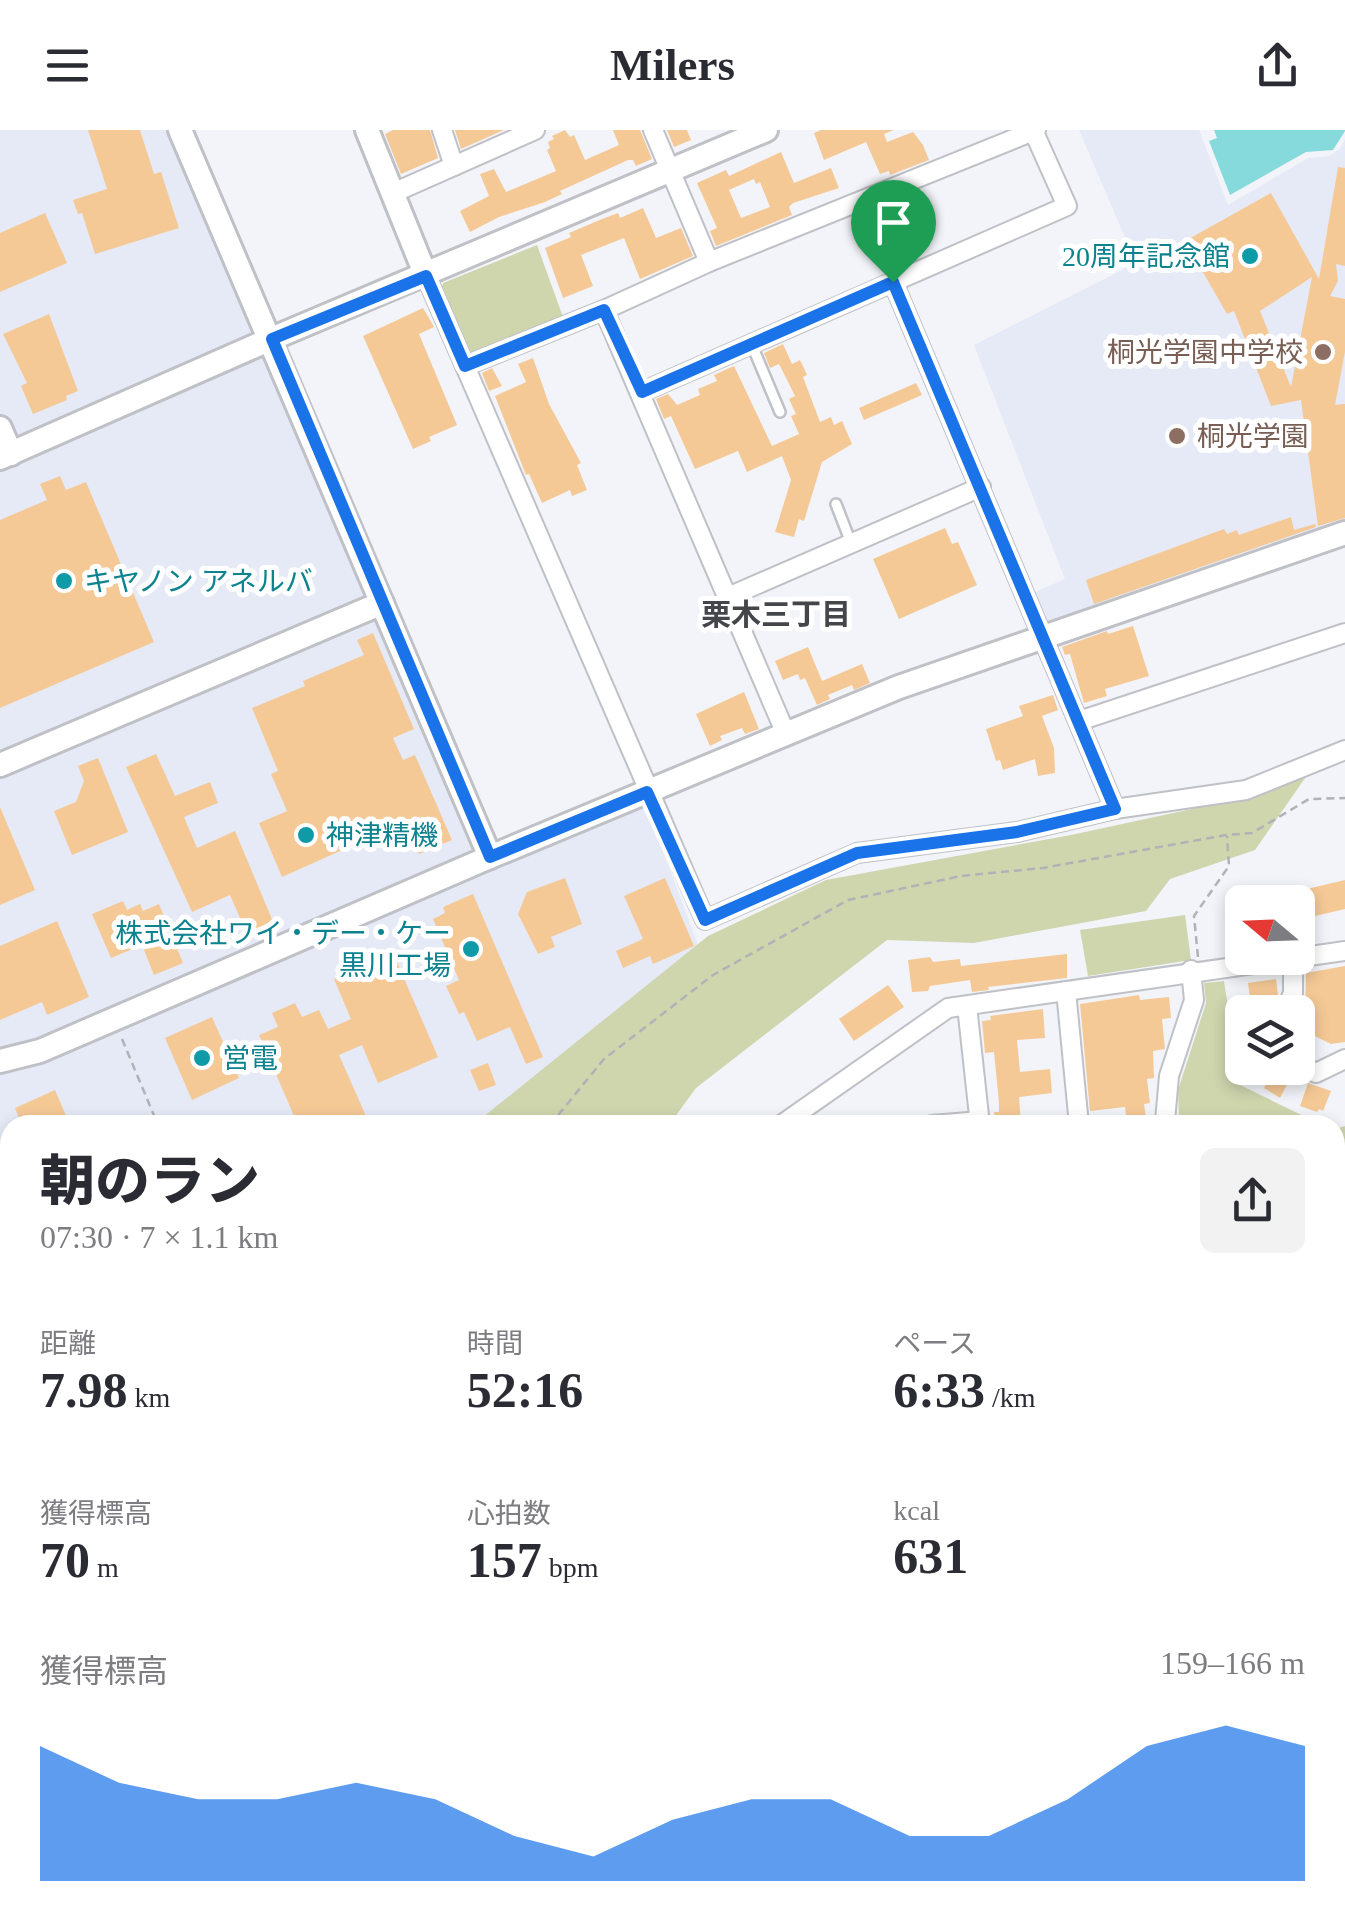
<!DOCTYPE html>
<html lang="ja">
<meta charset="utf-8">
<style>
:root{--surface:#fff;--page:#f2f2f3;--text:#2b2b33;--muted:#7c7c81;--accent:#1a73e8}
body{margin:0;font-family:"Times New Roman","Noto Sans JP",serif;background:var(--page);color:var(--text);height:100vh;display:flex;flex-direction:column;font-size:38px;white-space:nowrap}
*{box-sizing:border-box;margin:0}
p{font-size:32px;color:var(--muted)}
.icon{flex:none;width:55px;height:55px;fill:none;stroke:currentColor;stroke-width:2;stroke-linecap:round;stroke-linejoin:round}
.map{position:relative;flex:1;overflow:hidden}
.side{position:absolute;left:0px;top:985px;width:1345px;height:812px;display:flex;flex-direction:column;background:var(--surface);border-radius:30px 30px 0 0;box-shadow:0 5px 15px #0003}
.side>*{flex:none}
.needle{width:65px;rotate:289deg}
.tools{position:absolute;left:1225px;top:755px;display:grid;gap:20px}
.tools a{display:grid;place-items:center;width:90px;height:90px;border-radius:15px;background:var(--surface);box-shadow:0 5px 15px #0003;font-size:50px}
.pin{position:absolute;display:grid;place-items:center;width:85px;height:85px;color:#fff;margin:-102px -42px;border-radius:50% 50% 50% 0;rotate:-45deg;box-shadow:0 0 10px #0007}
.pin .icon{rotate:45deg}
.round{display:grid;place-items:center;flex:none;width:105px;height:105px;border-radius:15px;background:var(--page)}
.head{display:flex;align-items:center;justify-content:space-between;height:170px;padding:0 40px}
h1{font-size:55px;font-weight:800;line-height:75px}
.stats{display:grid;grid-template-columns:repeat(3,1fr);gap:15px;height:170px;padding:10px 40px}
.stats div{display:grid;align-content:center}
.stats b{font-size:50px;font-weight:800}
.stats small{font-size:28px;font-weight:400}
.stats p{font-size:28px}
.chart{height:280px;padding:20px 40px}
.chart p{display:flex;justify-content:space-between}
.chart svg{width:100%;height:180px;margin-top:10px;fill:var(--accent);opacity:.7}
header{display:flex;justify-content:space-between;align-items:center;height:130px;padding:0 40px;background:var(--surface);font-size:45px;font-weight:800}
.map>svg:first-child{display:block}
.commercial{fill:#fde4db}
.built{fill:#e5eaf6}
.green{fill:#cfd6ae}
.water{fill:#86dadb}
.lines{fill:none;stroke-linecap:round;stroke-linejoin:round}
.stream{stroke:#86dadb;stroke-width:5}
.building{fill:#f5c996;fill-rule:evenodd}
.service-casing{stroke:#bfc1c6;stroke-width:14}
.minor-casing{stroke:#bfc1c6;stroke-width:22}
.tertiary-casing{stroke:#bfc1c6;stroke-width:28}
.path{stroke:#b0b2b6;stroke-width:2.5;stroke-dasharray:8 5;stroke-linecap:butt}
.service{stroke:#fff;stroke-width:9}
.minor{stroke:#fff;stroke-width:18}
.tertiary{stroke:#fff;stroke-width:22}
.route-casing{stroke:#fff;stroke-width:20}
.route{stroke:#1a73e8;stroke-width:12}
.culture-dot{fill:#0f9aa8;stroke:#fff;stroke-width:4}
.education-dot{fill:#8d6e63;stroke:#fff;stroke-width:4}
.labels{text-anchor:middle;stroke-width:10;stroke-linejoin:round;paint-order:stroke}
.culture-label{font-size:28px;fill:#0d838f;stroke:#fff;text-anchor:start}
.education-label{font-size:28px;fill:#785e54;stroke:#fff;text-anchor:end}
.neighbourhood-label{font-size:30px;font-weight:bold;fill:#44464a;stroke:#fff}
</style>
<header><svg class="icon" aria-label="menu" viewBox="0 0 24 24"><path d="M4 6h16M4 12h16M4 18h16"/></svg>Milers<svg class="icon" aria-label="share" viewBox="0 0 24 24"><path d="M12 15V3M7 8l5-5 5 5M5 13v7h14v-7"/></svg></header>
<div class="map">
<svg width="1345" height="1797" viewBox="0 0 1345 1797">
<rect width="100%" height="100%" fill="#f2f4f9"/>
<!-- commercial -->
<polygon class="commercial" points="1335,1377 1345,1393 1345,1613 1335,1620"/>
<!-- built -->
<g class="built">
<polygon points="0,0 166,0 484,741 641,675 647,678 698,815 483,988 462,995 10,995 10,1099 0,1102"/>
<polygon points="1079,0 1199,0 1228,75 1308,28 1329,26 1340,19 1345,9 1345,397 1046,495 1033,463 1065,449 974,215 1136,133"/>
</g>
<!-- green -->
<g class="green">
<polygon points="537,115 563,187 474,224 466,222 440,163 443,153"/>
<polygon points="1310,641 1255,720 1170,749 1146,781 974,813 887,810 696,958 669,995 462,995 483,987 708,806 826,750 1071,705 1243,668"/>
<polygon points="1185,785 1191,830 1088,846 1080,800"/>
<polygon points="1224,851 1240,955 1322,995 1184,995 1179,990 1178,960 1206,873 1204,853"/>
<polygon points="1345,996 1345,1072 1338,1073 1335,1070 1335,999"/>
<polygon points="10,1099 10,1267 0,1268 0,1102"/>
</g>
<!-- water -->
<polygon class="water" points="1214,0 1345,0 1345,1 1333,20 1306,22 1230,65 1209,11 1217,8"/>
<g class="lines">
<!-- stream -->
<g class="stream">
<polyline points="1335,1706 1345,1702"/>
<polyline points="1183,1797 1193,1788"/>
<polyline points="1291,1797 1292,1788"/>
</g>
</g>
<!-- building -->
<g class="building">
<polygon points="88,0 140,0 154,44 161,42 179,98 95,124 82,83 78,84 73,70 107,59"/>
<polygon points="393,0 430,0 438,28 401,44 385,4"/>
<polygon points="455,0 504,0 461,19"/>
<polygon points="565,0 570,7 574,5 585,30 619,15 613,0 640,0 652,29 636,36 633,30 628,30 560,61 562,64 545,72 499,87 470,102 460,81 489,66 480,44 494,39 506,62 556,41 547,20 550,18 548,12 554,9 552,6"/>
<polygon points="667,0 687,0 691,10 674,17"/>
<polygon points="821,0 894,0 884,4 887,12 913,2 923,15 929,30 890,45 889,41 880,44 866,12 824,30 814,3"/>
<path d="M781,22L794,53L831,38L839,58L793,73L789,77L792,85L716,116L710,101L717,98L697,53L726,40L729,46ZM754,49L756,54L760,52L770,77L741,88L729,60Z"/>
<path d="M1338,37L1345,38V136L1336,134L1338,151L1330,166L1345,169V222L1335,275L1345,274V388L1318,396L1301,270L1271,276L1234,181L1227,184L1185,111L1271,63L1319,149ZM1312,147L1291,257L1260,181Z"/>
<polygon points="643,78 656,108 681,98 693,126 640,149 624,108 581,125 593,156 563,168 545,118 571,107 569,103 602,89 618,83 620,88"/>
<polygon points="45,83 67,133 0,162 0,103"/>
<polygon points="423,178 434,197 419,204 457,295 429,307 431,311 413,319 363,206"/>
<polygon points="49,184 78,261 66,266 67,270 33,284 21,256 27,253 3,204"/>
<polygon points="783,214 792,234 800,230 807,245 803,247 820,292 831,287 834,295 842,291 852,314 822,332 804,391 799,389 794,407 775,402 791,350 782,326 747,342 738,321 695,339 671,286 664,289 656,269 668,264 677,275 700,265 698,259 717,251 714,245 734,236 772,316 799,304 791,286 796,284 789,269 795,266 779,234 770,238 764,223"/>
<polygon points="533,228 549,274 581,333 577,335 587,360 572,366 570,360 542,373 529,344 526,345 495,266 526,252 518,234"/>
<polygon points="492,238 502,256 489,261 482,243"/>
<polygon points="916,253 922,265 864,290 859,278"/>
<polygon points="60,346 66,360 86,352 154,512 0,578 0,390 47,370 40,354"/>
<polygon points="1291,387 1294,400 1315,394 1316,397 1094,474 1086,450 1224,399 1227,404 1237,400 1239,405"/>
<polygon points="945,398 952,414 958,412 977,455 899,489 873,429"/>
<polygon points="1133,496 1149,546 1105,559 1107,566 1084,573 1070,524 1065,525 1062,517 1107,501 1108,504"/>
<polygon points="373,503 414,599 393,608 403,630 415,625 452,710 419,724 405,692 282,747 259,693 287,681 271,644 278,641 252,578 305,556 303,551 364,525 357,510"/>
<polygon points="808,517 822,551 862,534 870,553 854,560 852,555 828,565 830,569 817,575 805,548 800,550 798,544 783,550 775,531"/>
<polygon points="744,562 759,599 745,604 742,598 720,606 722,610 710,616 696,584"/>
<polygon points="1053,565 1058,580 1042,586 1054,618 1055,643 1038,646 1035,629 1003,640 1000,630 996,631 986,599 1023,586 1019,576"/>
<polygon points="156,624 175,666 210,652 218,673 184,687 197,718 235,701 274,794 248,806 230,765 192,782 126,637"/>
<polygon points="98,628 128,702 72,725 54,681 76,672 84,651 78,636"/>
<polygon points="0,677 35,760 0,775"/>
<polygon points="565,748 582,794 551,807 555,817 538,824 518,784 527,762"/>
<polygon points="665,748 694,816 653,834 650,826 623,838 616,821 643,809 624,766"/>
<polygon points="1345,750 1345,779 1298,790 1298,772 1270,772 1269,768"/>
<polygon points="473,764 543,927 526,934 510,897 477,911 464,882 459,884 446,856 459,850 433,789 445,783 443,777"/>
<polygon points="123,771 127,780 140,774 143,781 159,774 183,833 154,845 142,815 111,828 92,784"/>
<polygon points="57,791 89,867 47,885 42,872 0,890 0,816"/>
<polygon points="393,823 438,927 378,953 362,915 339,925 370,995 298,995 259,905 278,897 272,883 295,873 302,887 319,880 328,899 351,889 334,849"/>
<polygon points="1067,824 1067,848 988,857 989,860 972,862 970,850 930,856 928,861 912,862 908,830 930,827 933,832 960,829 961,836"/>
<polygon points="1345,836 1345,912 1331,914 1315,906 1305,923 1298,922 1298,907 1304,906 1301,887 1305,886 1306,843"/>
<polygon points="1276,849 1278,865 1269,866 1261,882 1252,882 1248,853"/>
<polygon points="888,855 904,877 854,911 839,889"/>
<polygon points="1139,865 1140,870 1169,867 1171,888 1162,889 1165,919 1153,921 1154,948 1147,949 1150,973 1144,974 1147,995 1127,995 1125,977 1090,981 1080,874"/>
<polygon points="1043,879 1045,908 1017,910 1020,942 1050,939 1052,963 1019,967 1021,994 995,995 994,982 999,982 999,973 994,922 985,923 982,891 991,890 990,886"/>
<polygon points="212,887 239,948 192,970 165,908"/>
<polygon points="488,933 496,955 479,961 470,940"/>
<polygon points="1275,938 1292,945 1280,968 1264,958"/>
<polygon points="1308,953 1331,961 1323,981 1319,979 1317,982 1300,976"/>
<polygon points="55,960 70,995 22,995 15,978"/>
</g>
<g class="lines">
<defs>
<g id="service">
<polyline points="751,213 780,282"/>
<polyline points="836,374 851,413"/>
<polyline points="1055,1797 1069,1788"/>
</g>
<g id="minor">
<polyline points="442,0 454,36"/>
<polyline points="653,0 709,132"/>
<polyline points="393,63 535,0"/>
<polyline points="426,146 705,790 857,723 1017,702 1115,679 1246,660 1345,620"/>
<polyline points="893,152 1115,679"/>
<polyline points="604,180 786,604"/>
<polyline points="465,236 604,180 709,132 1036,0"/>
<polyline points="642,262 1067,76 1033,0"/>
<polyline points="728,467 981,357"/>
<polyline points="1079,591 1345,503"/>
<polyline points="1066,861 1079,995"/>
<polyline points="967,876 980,995"/>
<polyline points="1285,882 1293,863 1293,828"/>
<polyline points="1298,934 1316,943 1345,929"/>
<polyline points="781,995 948,878 1345,821"/>
<polyline points="932,995 980,991"/>
<polyline points="1169,995 1165,991 1169,946 1194,870 1191,840"/>
<polyline points="1335,1180 1345,1187"/>
<polyline points="0,1377 10,1377"/>
<polyline points="1335,1667 1345,1660"/>
<polyline points="0,1673 10,1672"/>
<polyline points="0,1757 10,1758"/>
<polyline points="174,1788 175,1797"/>
<polyline points="263,1788 264,1797"/>
<polyline points="350,1788 351,1797"/>
<polyline points="436,1788 437,1797"/>
<polyline points="538,1788 539,1797"/>
<polyline points="615,1788 616,1797"/>
<polyline points="694,1788 695,1797"/>
<polyline points="746,1788 747,1797"/>
<polyline points="852,1797 860,1788"/>
<polyline points="1153,1797 1166,1788"/>
</g>
<g id="tertiary">
<polyline points="180,0 490,727"/>
<polyline points="367,0 426,146"/>
<polyline points="0,298 11,324"/>
<polyline points="0,328 271,209 766,0"/>
<polyline points="0,635 382,473"/>
<polyline points="0,931 40,921 490,727 899,557 1345,403"/>
<polyline points="0,1288 10,1287"/>
<polyline points="1335,1338 1345,1354"/>
</g>
</defs>
<!-- service casing -->
<use href="#service" class="service-casing"/>
<!-- minor casing -->
<use href="#minor" class="minor-casing"/>
<!-- tertiary casing -->
<use href="#tertiary" class="tertiary-casing"/>
<!-- path -->
<g class="path">
<polyline points="1198,827 1194,786 1229,736 1227,706"/>
<polyline points="122,909 158,995"/>
<polyline points="550,995 604,929 713,845 848,770 961,746 1043,738 1226,705 1252,703 1309,669 1345,668"/>
<polyline points="0,1130 10,1127"/>
<polyline points="0,1255 10,1254"/>
<polyline points="1335,1421 1345,1415"/>
<polyline points="1335,1626 1345,1620"/>
</g>
<!-- service -->
<use href="#service" class="service"/>
<!-- minor -->
<use href="#minor" class="minor"/>
<!-- tertiary -->
<use href="#tertiary" class="tertiary"/>
</g>
<g class="lines">
<defs>
<polygon id="route" points="426,146 465,236 604,180 642,262 893,152 1115,679 1017,702 857,723 705,790 647,662 490,727 272,209"/>
</defs>
<!-- route casing -->
<use href="#route" class="route-casing"/>
<!-- route -->
<use href="#route" class="route"/>
</g>
<!-- markers -->
<g class="culture-dot">
<circle cx="1250" cy="126" r="10"/>
<circle cx="64" cy="451" r="10"/>
<circle cx="306" cy="705" r="10"/>
<circle cx="471" cy="819" r="10"/>
<circle cx="202" cy="928" r="10"/>
</g>
<g class="education-dot">
<circle cx="1323" cy="222" r="10"/>
<circle cx="1177" cy="306" r="10"/>
</g>
<g class="labels">
<!-- culture labels -->
<g class="culture-label">
<text x="1230" y="136" text-anchor="end">20周年記念館</text>
<text x="84" y="461">キヤノン アネルバ</text>
<text x="326" y="715">神津精機</text>
<text x="451" y="813" text-anchor="end">株式会社ワイ・デー・ケー<tspan x="451" dy="32">黒川工場</tspan></text>
<text x="222" y="938">営電</text>
</g>
<!-- education labels -->
<g class="education-label">
<text x="1303" y="232">桐光学園中学校</text>
<text x="1197" y="316" text-anchor="start">桐光学園</text>
</g>
<!-- neighbourhood labels -->
<g class="neighbourhood-label">
<text x="776" y="495">栗木三丁目</text>
</g>
</g>
</svg>
<div class="tools">
<a><svg class="needle" viewBox="-14 -14 28 28"><path d="M0-13l5 13h-10z" fill="#e53935"/><path d="M0 13l5-13h-10z" fill="#7c7c81"/></svg></a>
<a><svg class="icon" aria-label="layers" viewBox="0 0 24 24"><path d="M12 4l9 5-9 5-9-5zM3 14l9 5 9-5"/></svg></a>
</div>
<div class="pin" style="left:893px;top:152px;background:#1e9e55"><svg class="icon" aria-label="arrive" viewBox="0 0 24 24"><path d="M6 21V4h12l-3 4 3 4H6"/></svg></div>
<section class="side">
<div class="head"><div><h1>朝のラン</h1><p>07:30 · 7 × 1.1 km</p></div><a class="round"><svg class="icon" aria-label="share" viewBox="0 0 24 24"><path d="M12 15V3M7 8l5-5 5 5M5 13v7h14v-7"/></svg></a></div>
<div class="stats">
<div><p>距離</p><b>7.98<small> km</small></b></div>
<div><p>時間</p><b>52:16</b></div>
<div><p>ペース</p><b>6:33<small> /km</small></b></div>
</div>
<div class="stats">
<div><p>獲得標高</p><b>70<small> m</small></b></div>
<div><p>心拍数</p><b>157<small> bpm</small></b></div>
<div><p>kcal</p><b>631</b></div>
</div>
<div class="chart"><p><span>獲得標高</span>159–166 m</p>
<svg viewBox="0 0 160 44" preserveAspectRatio="none"><path d="M0 44V11L10 20L20 24L30 24L40 20L50 24L60 33L70 38L80 29L90 24L100 24L110 33L120 33L130 24L140 11L150 6L160 11V44z"/></svg>
</div>
</section>
</div>
